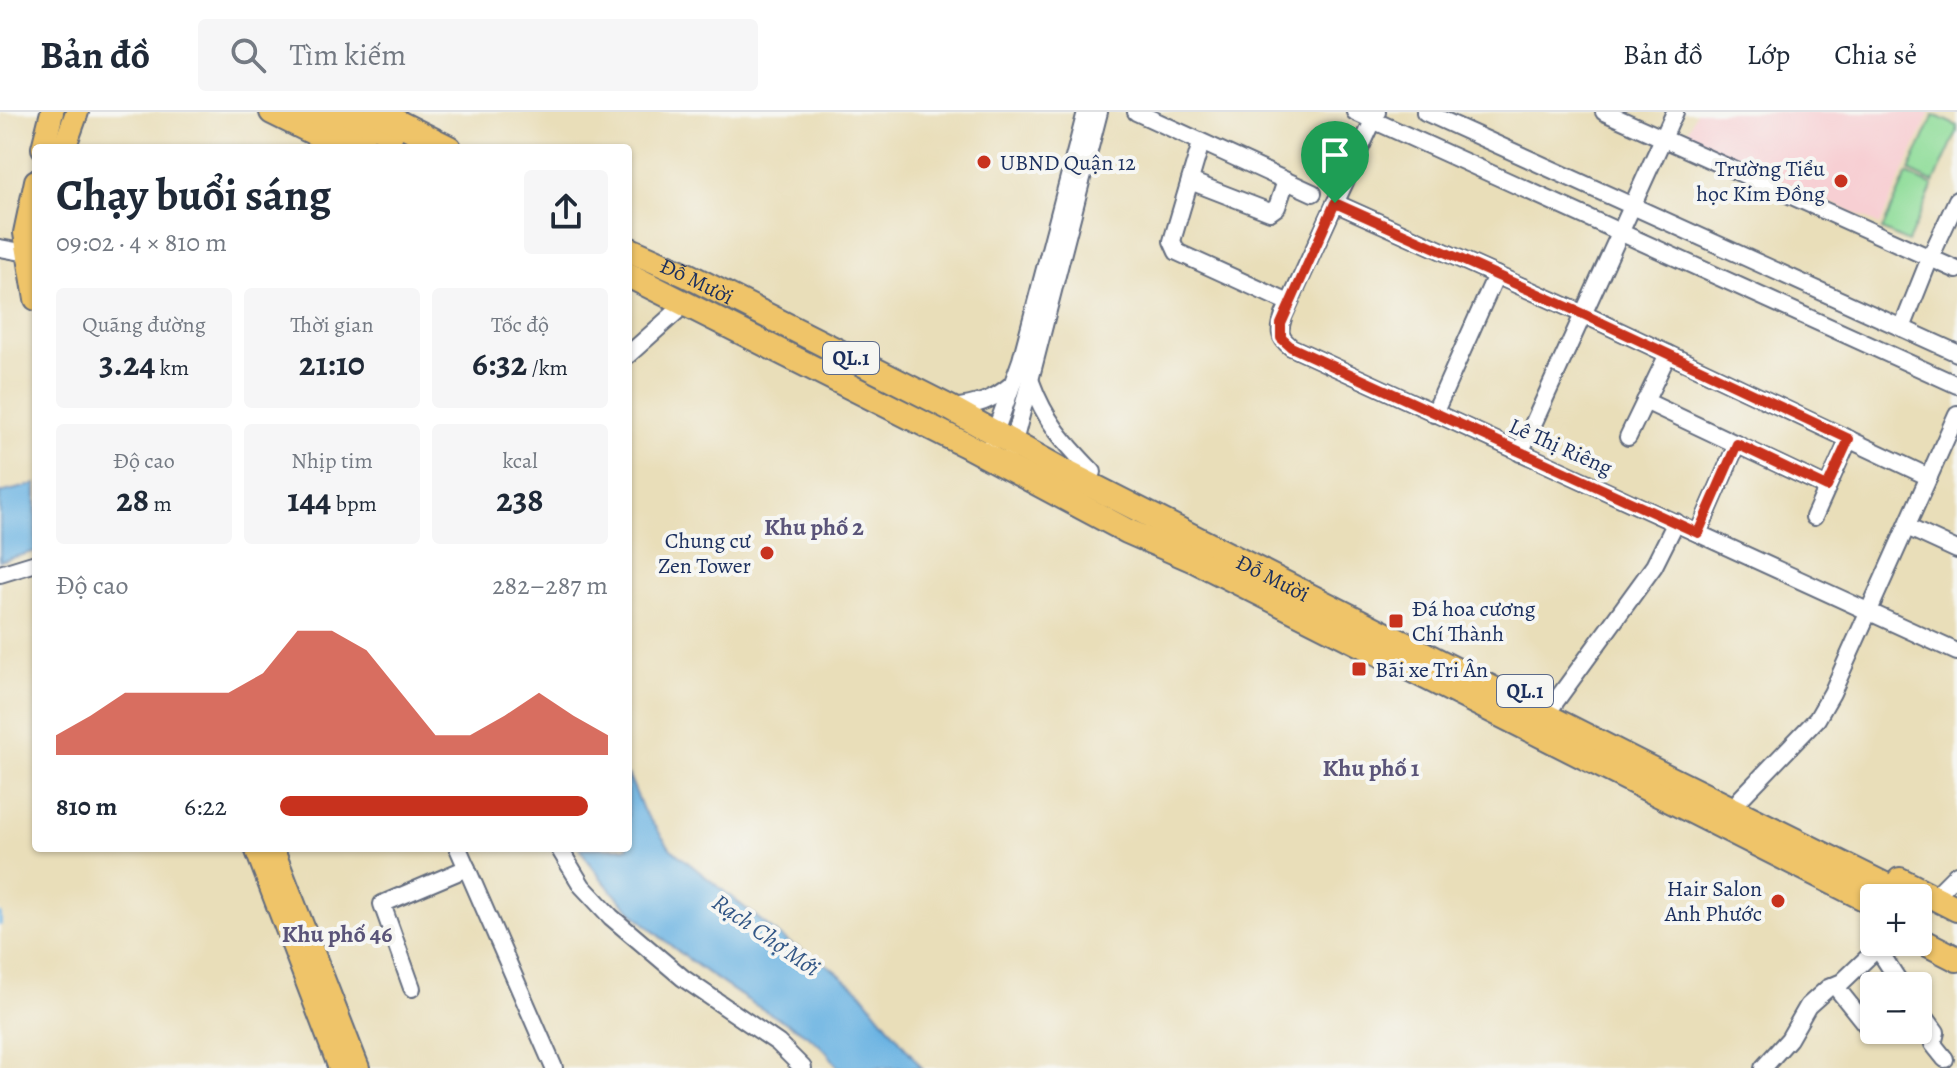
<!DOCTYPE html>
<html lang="vi">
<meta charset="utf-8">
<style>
:root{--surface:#fff;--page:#f6f6f7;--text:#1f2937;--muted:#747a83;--line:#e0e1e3;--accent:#c8321e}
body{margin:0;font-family:Alegreya,serif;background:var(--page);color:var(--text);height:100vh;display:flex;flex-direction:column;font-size:30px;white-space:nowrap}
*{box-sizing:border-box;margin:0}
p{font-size:26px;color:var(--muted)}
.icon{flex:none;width:44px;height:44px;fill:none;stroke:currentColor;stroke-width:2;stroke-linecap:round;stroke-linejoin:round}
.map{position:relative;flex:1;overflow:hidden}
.drawer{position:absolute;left:32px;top:32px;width:600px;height:708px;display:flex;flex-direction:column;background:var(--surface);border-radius:8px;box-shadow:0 2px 6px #0004}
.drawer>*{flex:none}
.fabs{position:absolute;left:1860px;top:772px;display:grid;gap:16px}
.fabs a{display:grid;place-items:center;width:72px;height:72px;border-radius:8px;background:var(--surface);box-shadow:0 2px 6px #0004;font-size:40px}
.pin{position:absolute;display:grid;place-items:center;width:68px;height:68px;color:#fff;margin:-82px -34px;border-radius:50% 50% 50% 0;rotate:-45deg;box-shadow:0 0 8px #0007}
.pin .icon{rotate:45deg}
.round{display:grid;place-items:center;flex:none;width:84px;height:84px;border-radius:8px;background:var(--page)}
.overview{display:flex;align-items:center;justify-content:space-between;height:136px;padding:0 24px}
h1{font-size:44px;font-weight:600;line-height:60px}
.figures{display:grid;grid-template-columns:repeat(3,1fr);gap:12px;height:136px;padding:8px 24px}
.figures div{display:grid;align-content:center;border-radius:8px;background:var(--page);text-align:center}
.figures b{font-size:34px;font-weight:600}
.figures small{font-size:22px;font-weight:400}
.figures p{font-size:22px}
.chart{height:224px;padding:16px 24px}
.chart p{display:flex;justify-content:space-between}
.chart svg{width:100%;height:144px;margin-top:8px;fill:var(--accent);opacity:.7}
ul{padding:0 24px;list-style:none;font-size:26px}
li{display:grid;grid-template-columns:128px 96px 1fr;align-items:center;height:60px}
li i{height:20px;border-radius:10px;background:var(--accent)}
header{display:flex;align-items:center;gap:48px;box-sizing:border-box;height:112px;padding:0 40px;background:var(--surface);border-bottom:2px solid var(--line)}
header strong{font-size:38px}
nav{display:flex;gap:44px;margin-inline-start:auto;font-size:28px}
.search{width:560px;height:72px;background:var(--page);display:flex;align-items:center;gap:20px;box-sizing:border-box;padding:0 28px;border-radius:8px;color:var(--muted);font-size:30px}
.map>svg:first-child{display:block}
.built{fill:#f7cfd3}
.park{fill:#90dd9a;stroke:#56867c;stroke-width:2}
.water{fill:#6bb3e2;stroke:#4371a0;stroke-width:2}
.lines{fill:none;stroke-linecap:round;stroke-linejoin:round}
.stream{stroke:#6bb3e2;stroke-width:4}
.minor-casing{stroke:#636c7e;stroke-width:20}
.major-casing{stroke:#636c7e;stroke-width:26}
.highway-casing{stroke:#636c7e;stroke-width:28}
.minor{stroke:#fff;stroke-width:16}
.major{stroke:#efc469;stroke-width:22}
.highway{stroke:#efc469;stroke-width:24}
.route-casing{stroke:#fff;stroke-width:16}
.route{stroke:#c8321e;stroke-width:10}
.poi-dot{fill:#c8321e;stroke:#f6f6f2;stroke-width:3}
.labels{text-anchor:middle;stroke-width:8;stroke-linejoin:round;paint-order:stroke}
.shield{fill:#f6f6f2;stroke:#5d6b8a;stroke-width:2}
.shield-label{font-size:20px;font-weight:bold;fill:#1b2f5e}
.poi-label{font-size:22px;fill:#1b2f5e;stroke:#f6f6f2;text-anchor:start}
.street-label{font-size:22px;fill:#1b2f5e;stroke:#f6f6f2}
.neighbourhood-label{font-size:24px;font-weight:bold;fill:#5a5479;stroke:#f6f6f2}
.water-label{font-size:24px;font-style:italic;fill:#335786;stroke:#f6f6f2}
</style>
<header>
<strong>Bản đồ</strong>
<div class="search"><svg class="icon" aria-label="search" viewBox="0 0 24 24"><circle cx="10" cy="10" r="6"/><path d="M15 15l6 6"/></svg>Tìm kiếm</div>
<nav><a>Bản đồ</a><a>Lớp</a><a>Chia sẻ</a></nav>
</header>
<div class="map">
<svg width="1957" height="956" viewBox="0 0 1957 956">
<rect width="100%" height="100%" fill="#f6f6f2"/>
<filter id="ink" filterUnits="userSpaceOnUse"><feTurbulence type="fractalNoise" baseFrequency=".0125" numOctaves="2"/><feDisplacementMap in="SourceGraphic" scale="16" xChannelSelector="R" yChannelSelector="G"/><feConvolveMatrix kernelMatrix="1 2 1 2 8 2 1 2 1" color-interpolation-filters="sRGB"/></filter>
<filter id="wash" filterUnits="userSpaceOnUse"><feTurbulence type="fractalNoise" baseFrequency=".006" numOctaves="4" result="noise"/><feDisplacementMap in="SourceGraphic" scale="32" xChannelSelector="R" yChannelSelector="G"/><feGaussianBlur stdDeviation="1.8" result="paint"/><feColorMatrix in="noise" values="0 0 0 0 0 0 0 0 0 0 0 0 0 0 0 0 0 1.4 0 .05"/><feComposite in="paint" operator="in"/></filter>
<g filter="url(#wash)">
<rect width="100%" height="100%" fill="#e9deb9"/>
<!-- built -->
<polygon class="built" points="1696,0 1927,0 1930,1 1880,113 1685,25"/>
<!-- park -->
<g class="park">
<polygon points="1934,3 1957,14 1957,20 1934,71 1909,59"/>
<polygon points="1907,62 1933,74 1908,130 1882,118"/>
</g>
<!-- water -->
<g class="water">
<polygon points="36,372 36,439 0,449 0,381"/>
<path d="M628,662L643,698L671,737L788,830L829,854L861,880L922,956H838C819,922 783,911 752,891C692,852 616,798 580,736H628Z"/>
</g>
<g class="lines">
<!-- stream -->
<polyline class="stream" points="0,802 0,812"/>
</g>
</g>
<g filter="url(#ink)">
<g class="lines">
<defs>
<g id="minor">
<polyline points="1136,0 1313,81"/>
<polyline points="1355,0 1957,273"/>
<path d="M1377,0L1284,203C1279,218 1278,225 1291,235L1957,540"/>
<polyline points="1425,0 1957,241"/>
<polyline points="1604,0 1957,158"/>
<polyline points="1201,31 1172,129 1177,140 1289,191"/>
<polyline points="1190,69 1270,100 1277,95 1286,69"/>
<polyline points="1335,91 1583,202 1929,365"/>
<polyline points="0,136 27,141"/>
<polyline points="1902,216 1930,146 1957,88"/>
<polyline points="628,243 685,192"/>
<path d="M1031,270C1045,309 1064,330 1093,360"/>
<polyline points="1645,289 1827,375"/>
<path d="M952,296C976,293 992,289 1011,273"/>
<polyline points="1434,302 1496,163"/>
<polyline points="1628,325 1668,242"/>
<polyline points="992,329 1021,248 1086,0"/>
<polyline points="1012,338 1099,0"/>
<polyline points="1520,341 1675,0"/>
<polyline points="1814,405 1849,327"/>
<polyline points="1907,415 1957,438"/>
<polyline points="1698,421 1737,332"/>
<polyline points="0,462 36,451"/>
<polyline points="1553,593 1654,454 1676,410"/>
<polyline points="1740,687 1817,607 1832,581 1957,302"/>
<polyline points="458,736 554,956"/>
<polyline points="559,736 582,774 611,805 683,866 778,931 803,956"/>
<polyline points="1934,785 1957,762"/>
<polyline points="1878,837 1902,874"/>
<polyline points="1835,874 1867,914"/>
<polyline points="412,876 382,792 467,756"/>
<polyline points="1918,895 1936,920 1933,932 1945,947"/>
<polyline points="1763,956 1789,927 1808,894 1828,876 1842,870 1884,830"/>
</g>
<g id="major">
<polyline points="43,36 52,0"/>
<polyline points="64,36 77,0"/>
<polyline points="36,69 25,121 36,187"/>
<polyline points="256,736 340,956"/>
<polyline points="272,736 358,956"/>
</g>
<g id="highway">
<polyline points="272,0 345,36"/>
<polyline points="314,0 362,24"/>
<polyline points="346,0 391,22"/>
<polyline points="377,0 449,36"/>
<path id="s1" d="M628,137L687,163L950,296L1063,359L1641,652L1911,786"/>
<polyline points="628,163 964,332 1127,419 1196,449 1874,791"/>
<polyline points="1900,768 1957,797"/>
<polyline points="1918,827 1957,847"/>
</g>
</defs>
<!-- minor casing -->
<use href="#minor" class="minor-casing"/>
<!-- major casing -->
<use href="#major" class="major-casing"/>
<!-- highway casing -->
<use href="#highway" class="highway-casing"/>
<!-- minor -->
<use href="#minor" class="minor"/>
<!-- major -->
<use href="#major" class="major"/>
<!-- highway -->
<use href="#highway" class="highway"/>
</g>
</g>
<g class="lines" filter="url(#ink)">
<defs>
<polygon id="route" points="1335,91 1583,202 1849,327 1827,375 1737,332 1698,421 1291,235 1281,226 1281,212"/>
</defs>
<!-- route casing -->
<use href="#route" class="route-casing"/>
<!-- route -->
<use href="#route" class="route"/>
</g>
<!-- markers -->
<g class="poi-dot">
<circle cx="984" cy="50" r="8"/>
<circle cx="1841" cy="69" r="8"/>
<circle cx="767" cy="441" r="8"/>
<rect x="1388" y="501" width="16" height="16" rx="4"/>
<rect x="1351" y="549" width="16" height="16" rx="4"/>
<circle cx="1778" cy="789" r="8"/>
</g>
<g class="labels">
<!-- shield labels -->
<g class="shield">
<rect x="823" y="230" width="56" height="32" rx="6"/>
<rect x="1497" y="563" width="56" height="32" rx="6"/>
</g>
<g class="shield-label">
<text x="851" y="253">QL.1</text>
<text x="1525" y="586">QL.1</text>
</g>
<!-- poi labels -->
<g class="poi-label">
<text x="1000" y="58">UBND Quận 12</text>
<text x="1825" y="64" text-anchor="end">Trường Tiểu<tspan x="1825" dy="25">học Kim Đồng</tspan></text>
<text x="751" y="436" text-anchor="end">Chung cư<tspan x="751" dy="25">Zen Tower</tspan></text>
<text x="1412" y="504">Đá hoa cương<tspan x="1412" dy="25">Chí Thành</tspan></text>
<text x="1375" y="565">Bãi xe Tri Ân</text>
<text x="1762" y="784" text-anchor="end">Hair Salon<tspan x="1762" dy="25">Anh Phước</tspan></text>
</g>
<!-- street labels -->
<g class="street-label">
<text dy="8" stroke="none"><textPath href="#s1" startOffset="76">Đỗ Mười</textPath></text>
<text transform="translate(1561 334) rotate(24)" y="8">Lê Thị Riêng</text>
<text dy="8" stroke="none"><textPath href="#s1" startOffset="724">Đỗ Mười</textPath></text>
</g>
<!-- neighbourhood labels -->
<g class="neighbourhood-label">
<text x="814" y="423">Khu phố 2</text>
<text x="1371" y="664">Khu phố 1</text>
<text x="337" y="830">Khu phố 46</text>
</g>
<!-- water labels -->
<g class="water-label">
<text transform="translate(766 823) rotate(35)" y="8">Rạch Chợ Mới</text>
</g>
</g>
</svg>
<div class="fabs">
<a>+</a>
<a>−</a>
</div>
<div class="pin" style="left:1335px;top:91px;background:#1e9e55"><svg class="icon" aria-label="arrive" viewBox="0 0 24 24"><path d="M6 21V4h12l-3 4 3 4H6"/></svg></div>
<section class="drawer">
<div class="overview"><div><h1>Chạy buổi sáng</h1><p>09:02 · 4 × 810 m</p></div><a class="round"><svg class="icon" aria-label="share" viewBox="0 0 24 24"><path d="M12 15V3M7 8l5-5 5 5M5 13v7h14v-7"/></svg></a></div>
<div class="figures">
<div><p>Quãng đường</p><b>3.24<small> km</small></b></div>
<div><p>Thời gian</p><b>21:10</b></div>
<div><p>Tốc độ</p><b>6:32<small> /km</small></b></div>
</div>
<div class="figures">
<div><p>Độ cao</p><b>28<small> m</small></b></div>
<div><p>Nhịp tim</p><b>144<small> bpm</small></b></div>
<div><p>kcal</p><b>238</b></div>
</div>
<div class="chart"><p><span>Độ cao</span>282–287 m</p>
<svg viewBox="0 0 160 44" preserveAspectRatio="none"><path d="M0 44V38L10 32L20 25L30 25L40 25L50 25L60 19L70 6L80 6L90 12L100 25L110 38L120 38L130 32L140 25L150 32L160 38V44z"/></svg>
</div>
<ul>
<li><b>810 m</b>6:22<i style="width:94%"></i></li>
</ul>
</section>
</div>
